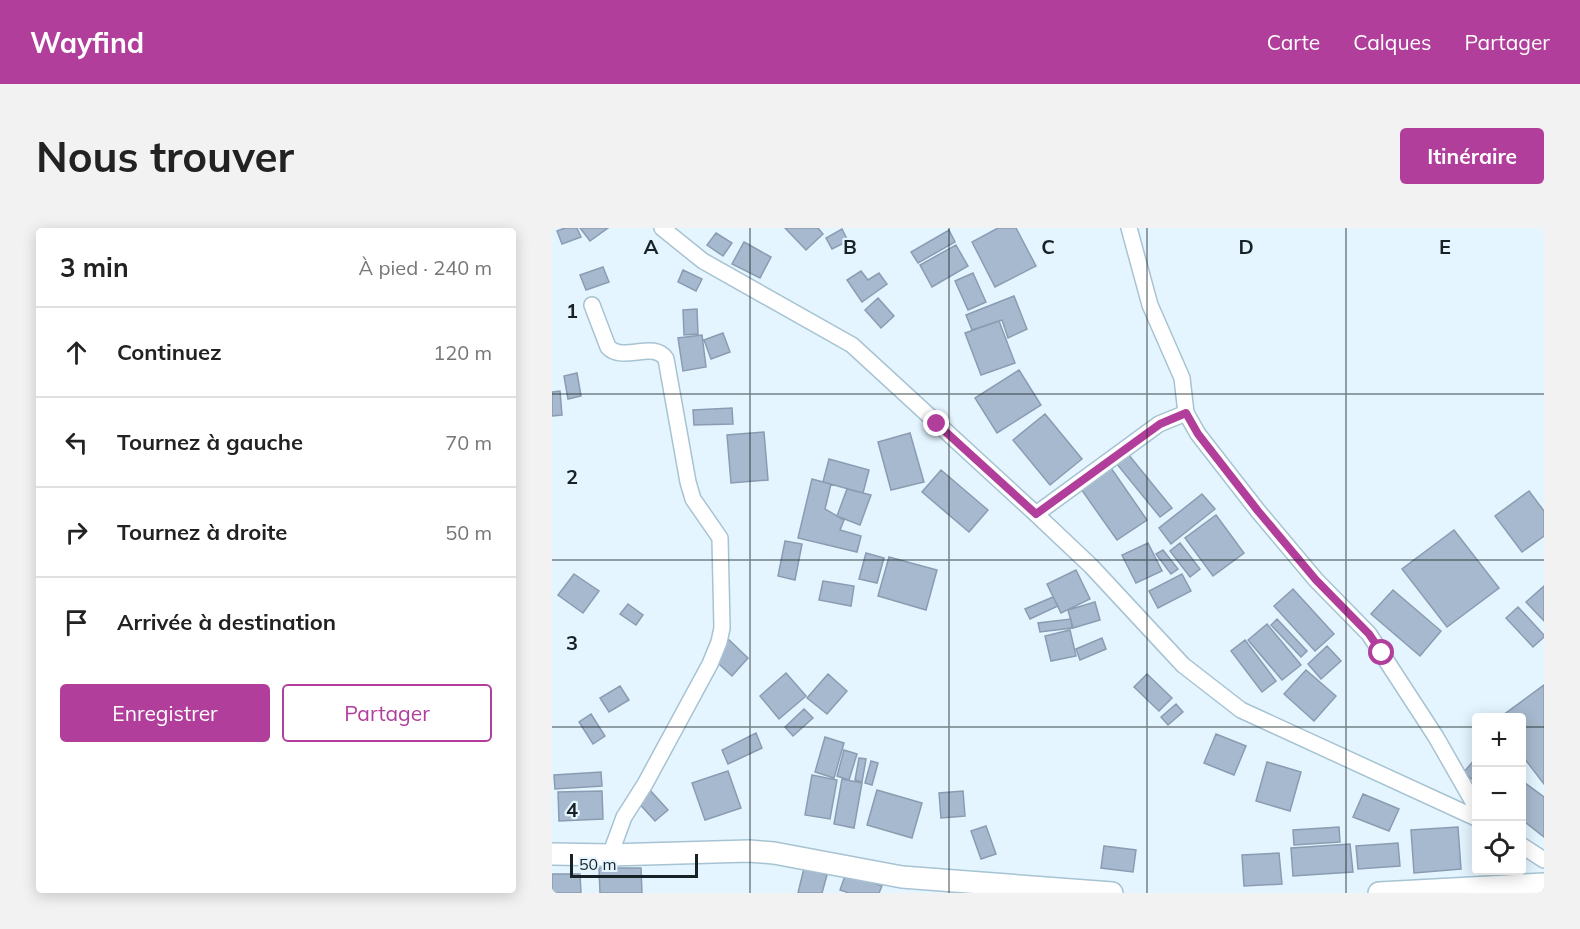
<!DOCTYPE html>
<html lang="fr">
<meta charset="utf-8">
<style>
:root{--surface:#fff;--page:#f2f2f2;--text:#222;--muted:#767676;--line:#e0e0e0;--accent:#b03e9a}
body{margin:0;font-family:Mulish,sans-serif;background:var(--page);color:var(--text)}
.controls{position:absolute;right:18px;bottom:18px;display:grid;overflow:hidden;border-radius:6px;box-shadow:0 3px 15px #0003}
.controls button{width:54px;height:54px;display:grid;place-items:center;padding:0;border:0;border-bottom:2px solid var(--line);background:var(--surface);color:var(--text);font:30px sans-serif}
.scale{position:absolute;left:18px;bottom:15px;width:128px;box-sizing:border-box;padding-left:6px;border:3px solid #172227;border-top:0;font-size:16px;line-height:21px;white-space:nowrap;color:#172227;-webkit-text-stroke:4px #e4f5ff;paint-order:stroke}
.stop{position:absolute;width:18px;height:18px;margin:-14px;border:4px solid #b03e9a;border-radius:50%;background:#fff}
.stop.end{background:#b03e9a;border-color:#fff;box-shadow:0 2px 6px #0008}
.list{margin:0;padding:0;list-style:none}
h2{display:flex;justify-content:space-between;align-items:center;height:78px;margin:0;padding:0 24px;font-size:26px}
h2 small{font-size:20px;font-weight:400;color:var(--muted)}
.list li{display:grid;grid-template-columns:39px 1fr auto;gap:18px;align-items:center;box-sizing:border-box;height:90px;padding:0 24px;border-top:2px solid var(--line)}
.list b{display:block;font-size:22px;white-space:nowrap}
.list em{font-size:20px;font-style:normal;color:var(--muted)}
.actions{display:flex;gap:12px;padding:18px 24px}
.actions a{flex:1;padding:14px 0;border:2px solid var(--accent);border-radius:6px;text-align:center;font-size:21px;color:var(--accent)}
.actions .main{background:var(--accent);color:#fff}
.icon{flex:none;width:33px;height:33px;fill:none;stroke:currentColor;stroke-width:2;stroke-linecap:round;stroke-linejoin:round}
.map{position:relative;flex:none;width:992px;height:665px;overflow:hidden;border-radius:6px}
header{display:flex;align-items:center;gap:36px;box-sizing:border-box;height:84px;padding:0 30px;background:var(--accent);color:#fff}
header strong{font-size:28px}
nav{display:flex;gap:33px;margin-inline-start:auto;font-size:21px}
.intro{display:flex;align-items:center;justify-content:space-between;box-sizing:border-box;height:144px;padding:0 36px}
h1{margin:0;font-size:42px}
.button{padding:15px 27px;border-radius:6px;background:var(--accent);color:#fff;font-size:21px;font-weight:700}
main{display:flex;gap:36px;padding:0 36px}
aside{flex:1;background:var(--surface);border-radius:6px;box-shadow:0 3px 15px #0003}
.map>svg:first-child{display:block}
</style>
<header>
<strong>Wayfind</strong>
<nav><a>Carte</a><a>Calques</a><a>Partager</a></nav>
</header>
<div class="intro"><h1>Nous trouver</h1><a class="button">Itinéraire</a></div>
<main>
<aside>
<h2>3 min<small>À pied · 240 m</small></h2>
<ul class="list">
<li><svg class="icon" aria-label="ahead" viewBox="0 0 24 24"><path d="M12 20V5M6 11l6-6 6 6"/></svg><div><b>Continuez</b></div><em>120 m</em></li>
<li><svg class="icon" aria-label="left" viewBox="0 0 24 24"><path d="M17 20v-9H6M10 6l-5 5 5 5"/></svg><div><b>Tournez à gauche</b></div><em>70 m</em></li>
<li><svg class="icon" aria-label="right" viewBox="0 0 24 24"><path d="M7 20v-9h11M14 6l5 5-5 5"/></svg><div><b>Tournez à droite</b></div><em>50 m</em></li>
<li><svg class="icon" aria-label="arrive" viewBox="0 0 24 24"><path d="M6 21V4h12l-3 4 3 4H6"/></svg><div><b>Arrivée à destination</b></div></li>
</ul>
<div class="actions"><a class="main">Enregistrer</a><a>Partager</a></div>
</aside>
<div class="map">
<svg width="992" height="665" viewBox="0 0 992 665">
<rect width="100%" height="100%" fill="#e4f5ff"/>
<!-- building -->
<path fill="#a7b9ce" stroke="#8a9cb1" stroke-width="1.5" d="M13 0H25L29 9 10 16 5 3Z
M28 0H56L38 13Z
M233 0H266L271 6 254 22Z
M446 0H464L484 38 443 59 420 14Z
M290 1 296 13 280 21 274 10Z
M397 2 403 14 366 35 359 24Z
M164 5 180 15 171 28 155 17Z
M192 14 219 29 208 50 180 36Z
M404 17 416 38 380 59 368 37Z
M51 39 57 54 34 62 28 47Z
M131 42 150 51 144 63 126 54Z
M309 43 316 52 327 45 335 56 310 74 295 52Z
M421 45 434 74 416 82 403 53Z
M462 68 475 101 456 110 450 92 420 102 414 87Z
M326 70 342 88 329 100 313 82Z
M145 81 146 106 132 107 131 82Z
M447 93 463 135 429 147 413 105Z
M171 105 178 124 159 131 152 112Z
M150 107 154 139 131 143 126 110Z
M467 142 489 177 445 205 423 170Z
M25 145 29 168 16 171 12 148Z
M8 163 10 187 0 188V164Z
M180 180 181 196 142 197 141 182Z
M493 186 530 231 498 257 461 212Z
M212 204 216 252 179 255 175 207Z
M358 205 372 254 339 262 326 214Z
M576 226 620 280 608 289 564 235Z
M277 231 317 242 311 265 271 254Z
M559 240 595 292 565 312 529 261Z
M389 242 436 282 417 304 370 264Z
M260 251 279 256 273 281 292 292 288 302 309 308 305 324 246 310Z
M295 261 319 267 308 297 285 288Z
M977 263 992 283V308L970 324 943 288Z
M650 266 663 281 619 316 607 300Z
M664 287 692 325 661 348 633 310Z
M902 302 947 360 895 399 850 341Z
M233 313 250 316 243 352 226 348Z
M596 315 610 343 584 355 570 327Z
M628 315 648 341 638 349 618 323Z
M611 322 626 341 619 346 604 326Z
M314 325 332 330 325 355 307 351Z
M337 329 385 342 374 382 326 368Z
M524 342 538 371 509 385 495 356Z
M22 346 47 363 31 385 6 367Z
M630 346 639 363 606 380 597 363Z
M271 353 302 358 299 378 267 372Z
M992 358V393L974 374Z
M741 361 782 406 763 423 722 378Z
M841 362 889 403 868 428 819 386Z
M501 369 506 378 478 391 473 381Z
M543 374 548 392 521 400 516 382Z
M76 376 91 387 84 397 68 386Z
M966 379 992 407V409L981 419 954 390Z
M519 391 520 400 488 404 486 395Z
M725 391 755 423 749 429 719 397Z
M715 396 749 437 730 452 696 412Z
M518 402 524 428 499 433 493 408Z
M173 408 196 430 180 448 156 426Z
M550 410 554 421 528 432 524 421Z
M693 412 724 453 710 464 679 423Z
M775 418 789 433 769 451 756 436Z
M754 442 784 468 762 493 732 466Z
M234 445 254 468 227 491 208 468Z
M276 446 295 463 275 486 255 470Z
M595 446 620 470 607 483 582 459Z
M992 457V556L969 526V490H947Z
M68 458 77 472 57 484 48 470Z
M624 476 631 484 616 497 609 489Z
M252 481 261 490 241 508 233 499Z
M39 486 53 508 41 516 27 494Z
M204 505 210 520 176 536 170 522Z
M664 506 694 518 682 547 652 535Z
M273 509 292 515 282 550 263 544Z
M292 522 305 526 297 552 285 548Z
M307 530 314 531 310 554 303 552Z
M924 530V555L912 544Z
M319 533 326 535 320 557 313 555Z
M715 534 749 544 738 583 704 573Z
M176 543 189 580 153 592 140 555Z
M49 544 50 558 3 561 2 547Z
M260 547 285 552 278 591 253 587Z
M290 551 310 555 302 600 282 596Z
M969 552 992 569V609L969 591Z
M96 560 116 582 103 593 83 571Z
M325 562 370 575 360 610 315 597Z
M50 563 51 591 7 593 6 564Z
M411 563 413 588 389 590 387 565Z
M811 566 847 581 837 603 801 589Z
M434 598 444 626 429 631 419 603Z
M787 599 788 614 742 617 741 602Z
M906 599 909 641 862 645 859 602Z
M846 615 848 638 806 641 804 618Z
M798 616 801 644 741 648 739 620Z
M552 618 584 622 581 644 549 640Z
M727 625 730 656 692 658 690 627Z
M47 640H89L90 665H48Z
M252 640 275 647 270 665H246Z
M294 645 330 658 327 665H297L288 662Z
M0 646H28L29 665H0Z"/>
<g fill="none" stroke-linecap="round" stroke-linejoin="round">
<defs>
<path id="street" d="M110 0 151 33 300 117 484 286 539 338 631 437 689 482 924 590
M577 0 598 77 630 150 634 185
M40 77 56 119C71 135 102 112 114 131L136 254 141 271 168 310 170 400 167 414 158 436 93 556 72 589 58 627
M484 286 607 196 634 185 646 206 706 283 764 352 817 406 884 509 924 579
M969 617 992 632"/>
<path id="secondary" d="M0 626 58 627 197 623 222 625 350 649 560 665
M827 665 992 656"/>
</defs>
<!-- street casing -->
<use href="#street" stroke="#a7c3d2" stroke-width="18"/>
<!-- secondary casing -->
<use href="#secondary" stroke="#a7c3d2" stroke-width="24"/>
<!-- street -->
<use href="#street" stroke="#fff" stroke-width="15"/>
<!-- secondary -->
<use href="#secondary" stroke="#fff" stroke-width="21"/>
</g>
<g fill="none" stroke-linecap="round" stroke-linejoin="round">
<!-- route -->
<path stroke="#b03e9a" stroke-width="8" d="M385 196 484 286 608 196 634 185 646 206 706 283 764 352 817 406 830 425"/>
</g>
<!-- grid -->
<path fill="none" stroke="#172227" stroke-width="1.5" stroke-opacity="0.55" d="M198 0V665M397 0V665M595 0V665M794 0V665M0 166H992M0 332H992M0 499H924M969 499H992"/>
<g font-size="20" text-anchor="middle" font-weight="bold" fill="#172227" stroke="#e4f5ff" stroke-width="4.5" stroke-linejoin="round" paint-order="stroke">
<text x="99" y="26">A</text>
<text x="298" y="26">B</text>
<text x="496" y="26">C</text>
<text x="694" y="26">D</text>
<text x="893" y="26">E</text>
<text x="20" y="90">1</text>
<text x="20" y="256">2</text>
<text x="20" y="422">3</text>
<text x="20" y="589">4</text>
</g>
</svg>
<div class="controls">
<button>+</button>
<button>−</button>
<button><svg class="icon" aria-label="locate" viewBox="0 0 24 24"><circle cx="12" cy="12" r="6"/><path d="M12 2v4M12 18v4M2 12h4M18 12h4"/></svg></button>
</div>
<div class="scale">50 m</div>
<div class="stop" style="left:830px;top:425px"></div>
<div class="stop end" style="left:385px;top:196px"></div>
</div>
</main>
